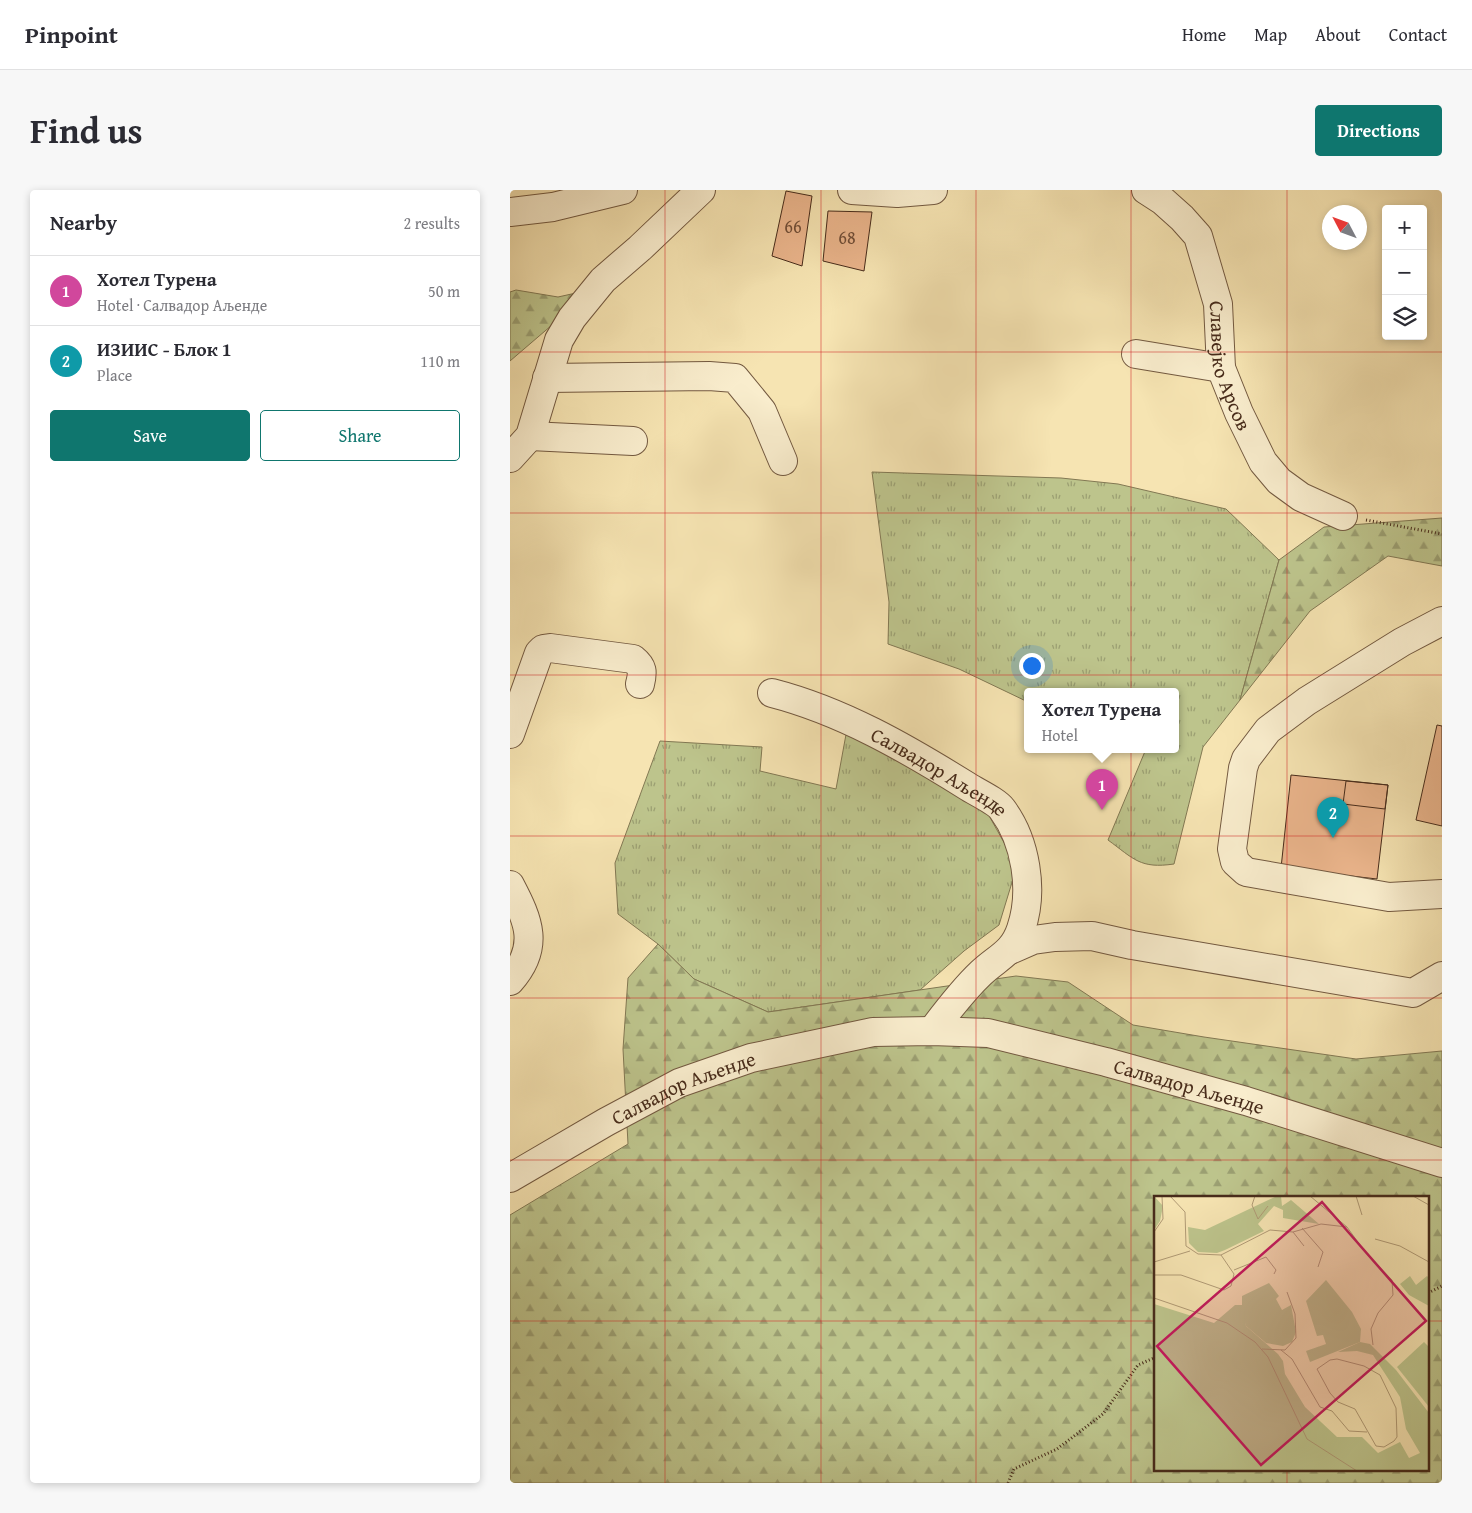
<!DOCTYPE html>
<meta charset="utf-8">
<style>
:root{--surface:#fff;--page:#f7f7f7;--text:#2b2b33;--muted:#7c7c81;--line:#e1e1e2;--accent:#0f766e}
body{margin:0;font-family:"Gentium Book Plus",serif;background:var(--page);color:var(--text)}
.controls{position:absolute;right:15px;top:15px;display:grid;overflow:hidden;border-radius:5px;box-shadow:0 2px 8px #0003}
.controls button{width:45px;height:45px;display:grid;place-items:center;padding:0;border:0;border-bottom:1px solid var(--line);background:var(--surface);color:var(--text);font:25px sans-serif}
.compass{position:absolute;left:812px;top:15px;width:45px;height:45px;border-radius:50%;background:var(--surface);box-shadow:0 2px 8px #0003;rotate:311deg}
.you{position:absolute;left:521px;top:475px;width:18px;height:18px;margin:-12px;border:4px solid #fff;border-radius:50%;background:#1a73e8;box-shadow:0 0 0 8px #1a73e833}
.badge{display:grid;place-items:center;width:32px;height:32px;border-radius:50%;background:var(--accent);color:#fff;font-size:16px;font-weight:700}
.pin{position:absolute;translate:-50% -41px;filter:drop-shadow(0 1px 2px #0008)}
.pin::after{content:'';position:absolute;top:26px;width:18px;height:15px;background:inherit;clip-path:polygon(0 0,100% 0,50% 100%)}
.popup{position:absolute;left:514px;top:498px;width:155px;height:65px;box-sizing:border-box;display:grid;place-content:center;border-radius:5px;background:var(--surface);filter:drop-shadow(0 1px 4px #0005);font-size:16px;white-space:nowrap;color:var(--muted)}
.popup b{font-size:19px;color:var(--text)}
.popup::after{content:'';position:absolute;left:50%;top:100%;margin-left:-10px;border:10px solid transparent;border-top-color:var(--surface)}
.list{margin:0;padding:0;list-style:none}
h2{display:flex;justify-content:space-between;align-items:center;height:65px;margin:0;padding:0 20px;font-size:21px}
h2 small{font-size:16px;font-weight:400;color:var(--muted)}
.list li{display:grid;grid-template-columns:32px 1fr auto;gap:15px;align-items:center;box-sizing:border-box;height:70px;padding:0 20px;border-top:1px solid var(--line)}
.list b{display:block;font-size:19px;white-space:nowrap}
.list p{margin:0;font-size:16px;white-space:nowrap;color:var(--muted)}
.list em{font-size:16px;font-style:normal;color:var(--muted)}
.actions{display:flex;gap:10px;padding:15px 20px}
.actions a{flex:1;padding:11px 0;border:1px solid var(--accent);border-radius:5px;text-align:center;font-size:18px;color:var(--accent)}
.actions .main{background:var(--accent);color:#fff}
.icon{flex:none;width:28px;height:28px;fill:none;stroke:currentColor;stroke-width:2;stroke-linecap:round;stroke-linejoin:round}
.map{position:relative;flex:none;width:932px;height:1293px;overflow:hidden;border-radius:5px}
header{display:flex;align-items:center;gap:30px;box-sizing:border-box;height:70px;padding:0 25px;background:var(--surface);border-bottom:1px solid var(--line)}
header strong{font-size:24px}
nav{display:flex;gap:28px;margin-inline-start:auto;font-size:18px}
.intro{display:flex;align-items:center;justify-content:space-between;box-sizing:border-box;height:120px;padding:0 30px}
h1{margin:0;font-size:35px}
.button{padding:12px 22px;border-radius:5px;background:var(--accent);color:#fff;font-size:18px;font-weight:700}
main{display:flex;gap:30px;padding:0 30px}
aside{flex:1;background:var(--surface);border-radius:5px;box-shadow:0 2px 8px #0003}
.map>svg:first-child{display:block}
</style>
<header>
<strong>Pinpoint</strong>
<nav><a>Home</a><a>Map</a><a>About</a><a>Contact</a></nav>
</header>
<div class="intro"><h1>Find us</h1><a class="button">Directions</a></div>
<main>
<aside>
<h2>Nearby<small>2 results</small></h2>
<ul class="list">
<li><span class="badge" style="background:#d1479c">1</span><div><b>Хотел Турена</b><p>Hotel · Салвадор Аљенде</p></div><em>50 m</em></li>
<li><span class="badge" style="background:#0f9aa8">2</span><div><b>ИЗИИС - Блок 1</b><p>Place</p></div><em>110 m</em></li>
</ul>
<div class="actions"><a class="main">Save</a><a>Share</a></div>
</aside>
<div class="map">
<svg width="932" height="1293" viewBox="0 0 932 1293">
<defs>
<pattern id="grass-tufts" width="24" height="20" patternUnits="userSpaceOnUse" patternTransform="scale(1.25)"><rect width="24" height="20" fill="#bdc48c"/><path d="M3 7l-1-3M5 7V3M7 7l1-3M15 17l-1-3M17 17v-4M19 17l1-3" fill="none" stroke="#9b9f72"/></pattern>
<pattern id="forest-firs" width="22" height="20" patternUnits="userSpaceOnUse" patternTransform="scale(1.25)"><rect width="22" height="20" fill="#bdc48c"/><path d="M5 1l3.5 6h-7zM16 11l3.5 6h-7z" fill="#9b9f72"/></pattern>
</defs>
<rect width="100%" height="100%" fill="#f6e4b2"/>
<filter id="stains"><feTurbulence type="fractalNoise" baseFrequency=".004" numOctaves="4"/><feColorMatrix values="0 0 0 0 .2 0 0 0 0 .09 0 0 0 0 .02 0 0 0 .5 -.17"/></filter>
<radialGradient id="worn" r=".72"><stop offset=".6" stop-color="#630" stop-opacity="0"/><stop offset="1" stop-color="#630" stop-opacity=".3"/></radialGradient>
<!-- grass -->
<path fill="url(#grass-tufts)" stroke="#827853" d="M362 282 551 288 608 294 716 319 769 370 730 510 693 557 664 674C630 679 624 669 598 650L636 559H666V501H518V512L449 479 378 454 379 412Z
M337 539 477 622 507 676 489 735 454 761 410 800 258 822 184 789 148 754 108 724 105 673 150 551 252 557 250 581 326 599Z"/>
<!-- forest -->
<path fill="url(#forest-firs)" stroke="#827853" fill-rule="evenodd" d="M84 99 0 171V102L6 100 48 107Z
M932 328V376L878 366 800 421 730 510 769 370 814 337Z
M148 754 184 789 258 822 506 786 558 792 623 835 694 847 846 869 932 861V1293H0V1025L118 954 113 859 118 788ZM646 1007H918V1279H646Z"/>
<!-- building -->
<path fill="#eab48b" stroke="#472b1a" d="M276 1 302 6 292 76 262 66Z
M318 21 362 22 354 81 313 71Z
M927 535 932 536V636L906 630Z
M781 585 878 595 867 689 771 678Z
M836 591 878 595 875 619 833 614Z"/>
<g fill="none" stroke-linecap="round" stroke-linejoin="round">
<defs>
<g id="minor">
<path d="M342 0 387 3 423 0"/>
<path id="s1" d="M636 0 653 11 672 28 688 46 708 114 711 178 729 223 753 272 769 291 791 307 833 326"/>
<path d="M0 22 43 17 113 0"/>
<path d="M626 164 711 178"/>
<path d="M37 188 199 186 225 188 252 221 273 271"/>
<path d="M20 246 123 251"/>
<path d="M0 268 20 246 49 150 62 128 93 90 130 58 191 0"/>
<path d="M932 431 892 452 797 511 758 540 736 569 733 578 722 659 725 672 736 682 879 707 932 704"/>
<path id="s2" d="M262 503C332 521 396 558 457 596 466 602 486 611 492 619 516 651 524 701 511 739 503 763 488 767 471 783 453 800 437 821 422 841"/>
<path d="M0 544 29 463 33 459 40 458 123 469C133 477 133 482 130 494"/>
<path d="M0 695C19 731 30 757 0 791"/>
<path d="M500 760 523 750 545 747 582 746 622 755 903 803 932 786"/>
<path id="s3" d="M0 988 96 932 169 893 241 868 363 842 422 841 478 843 596 872 736 911 932 973"/>
</g>
</defs>
<!-- minor casing -->
<use href="#minor" stroke="#735940" stroke-width="30"/>
<!-- path -->
<path stroke="#472b1a" stroke-width="3" stroke-dasharray="1 2.5" stroke-linecap="butt" d="M856 330 932 344
M918 1103 932 1096
M498 1293 504 1279 547 1259 593 1224 628 1175 646 1167"/>
<!-- minor -->
<use href="#minor" stroke="#f9edcd" stroke-width="28"/>
</g>
<!-- grid -->
<path fill="none" stroke="#d62828" stroke-width="1" stroke-opacity="0.55" d="M155 0V1293M311 0V1293M466 0V1293M621 0V1293M777 0V1007M0 162H932M0 323H932M0 485H932M0 646H932M0 808H932M0 970H932M0 1131H646M918 1131H932M777 1279V1293"/>
<g text-anchor="middle" dominant-baseline="central" stroke-width="4" stroke-linejoin="round" paint-order="stroke">
<!-- number labels -->
<g font-size="18" fill="#704d36">
<text x="283" y="36">66</text>
<text x="337" y="47">68</text>
</g>
<!-- street labels -->
<g font-size="20" fill="#472b1a" stroke="#f9edcd">
<text stroke="none"><textPath href="#s1" startOffset="204">Славејко Арсов</textPath></text>
<text stroke="none"><textPath href="#s2" startOffset="186">Салвадор Аљенде</textPath></text>
<text stroke="none"><textPath href="#s3" startOffset="718">Салвадор Аљенде</textPath></text>
<text stroke="none"><textPath href="#s3" startOffset="196">Салвадор Аљенде</textPath></text>
</g>
</g>
<!-- overview -->
<g transform="translate(644 1006)">
<rect width="275" height="275" fill="#f6e4b2"/>
<path d="M172 84 198 116 207 133 206 146 156 166 152 155 172 148 169 139 163 140 152 105ZM115 87 125 100 122 103 128 114 137 109 142 136 138 146 129 150 112 147 92 130 88 117V100Z" fill="#bdc48c"/>
<path d="M0 0 9 10 6 25 0 34ZM123 0H127L128 10 137 4 165 28 129 22V14L120 10 104 28 110 35 71 54 63 57 44 56 35 47 34 31 51 34ZM256 80 262 89 273 80 275 82V110L255 99 246 88ZM0 108 60 127 81 109H89L92 130 124 158 129 165 131 178 151 211 183 241H208L224 257 246 246 255 262 266 257 252 233 246 201 219 159 203 155 184 156 206 146 216 148 242 174 275 217V275H0Z" fill="#bdc48c"/>
<path d="M270 146 275 151V211L243 171Z" fill="#bdc48c"/>
<path fill="none" stroke="#b09a75" stroke-width="1" d="M16 0 31 16 32 50 44 58 67 59 116 34 139 36 167 28 193 31M101 0 98 9 104 23 114 10M156 0 193 31 211 56 238 84 239 99 224 117 217 133 219 149M202 0 208 19M259 0 275 9M148 32 169 56 164 71M0 36 9 23 8 0M139 36 150 50M221 43 246 50 275 66M0 66 36 55M80 74 112 61 122 74 120 78M0 79H27L70 94 77 90 80 78 67 59M0 102 73 127 101 146 114 161 153 243 203 275M108 153 131 154 142 142 141 118 133 96M127 154 138 163 166 211 178 215 195 235 213 236M183 163 210 170 226 179 242 212 243 241 240 245 230 251 222 250 201 213 184 206 176 197 163 173 176 164Z"/>
<path fill="#c2185b" fill-opacity="0.15" stroke="#c2185b" stroke-width="2.5" d="M168 6 272 125 107 269 3 150Z"/>
<rect width="275" height="275" fill="none" stroke="#472b1a" stroke-width="2.5"/>
</g>
<rect width="100%" height="100%" filter="url(#stains)"/>
<rect width="100%" height="100%" fill="url(#worn)"/>
</svg>
<div class="controls">
<button>+</button>
<button>−</button>
<button><svg class="icon" aria-label="layers" viewBox="0 0 24 24"><path d="M12 4l9 5-9 5-9-5zM3 14l9 5 9-5"/></svg></button>
</div>
<svg class="compass" viewBox="-18 -18 36 36"><path d="M0-13l5 13h-10z" fill="#e53935"/><path d="M0 13l5-13h-10z" fill="#7c7c81"/></svg>
<div class="you"></div>
<div class="pin badge" style="left:592px;top:620px;background:#d1479c">1</div>
<div class="popup"><b>Хотел Турена</b>Hotel</div>
<div class="pin badge" style="left:823px;top:648px;background:#0f9aa8">2</div>
</div>
</main>
